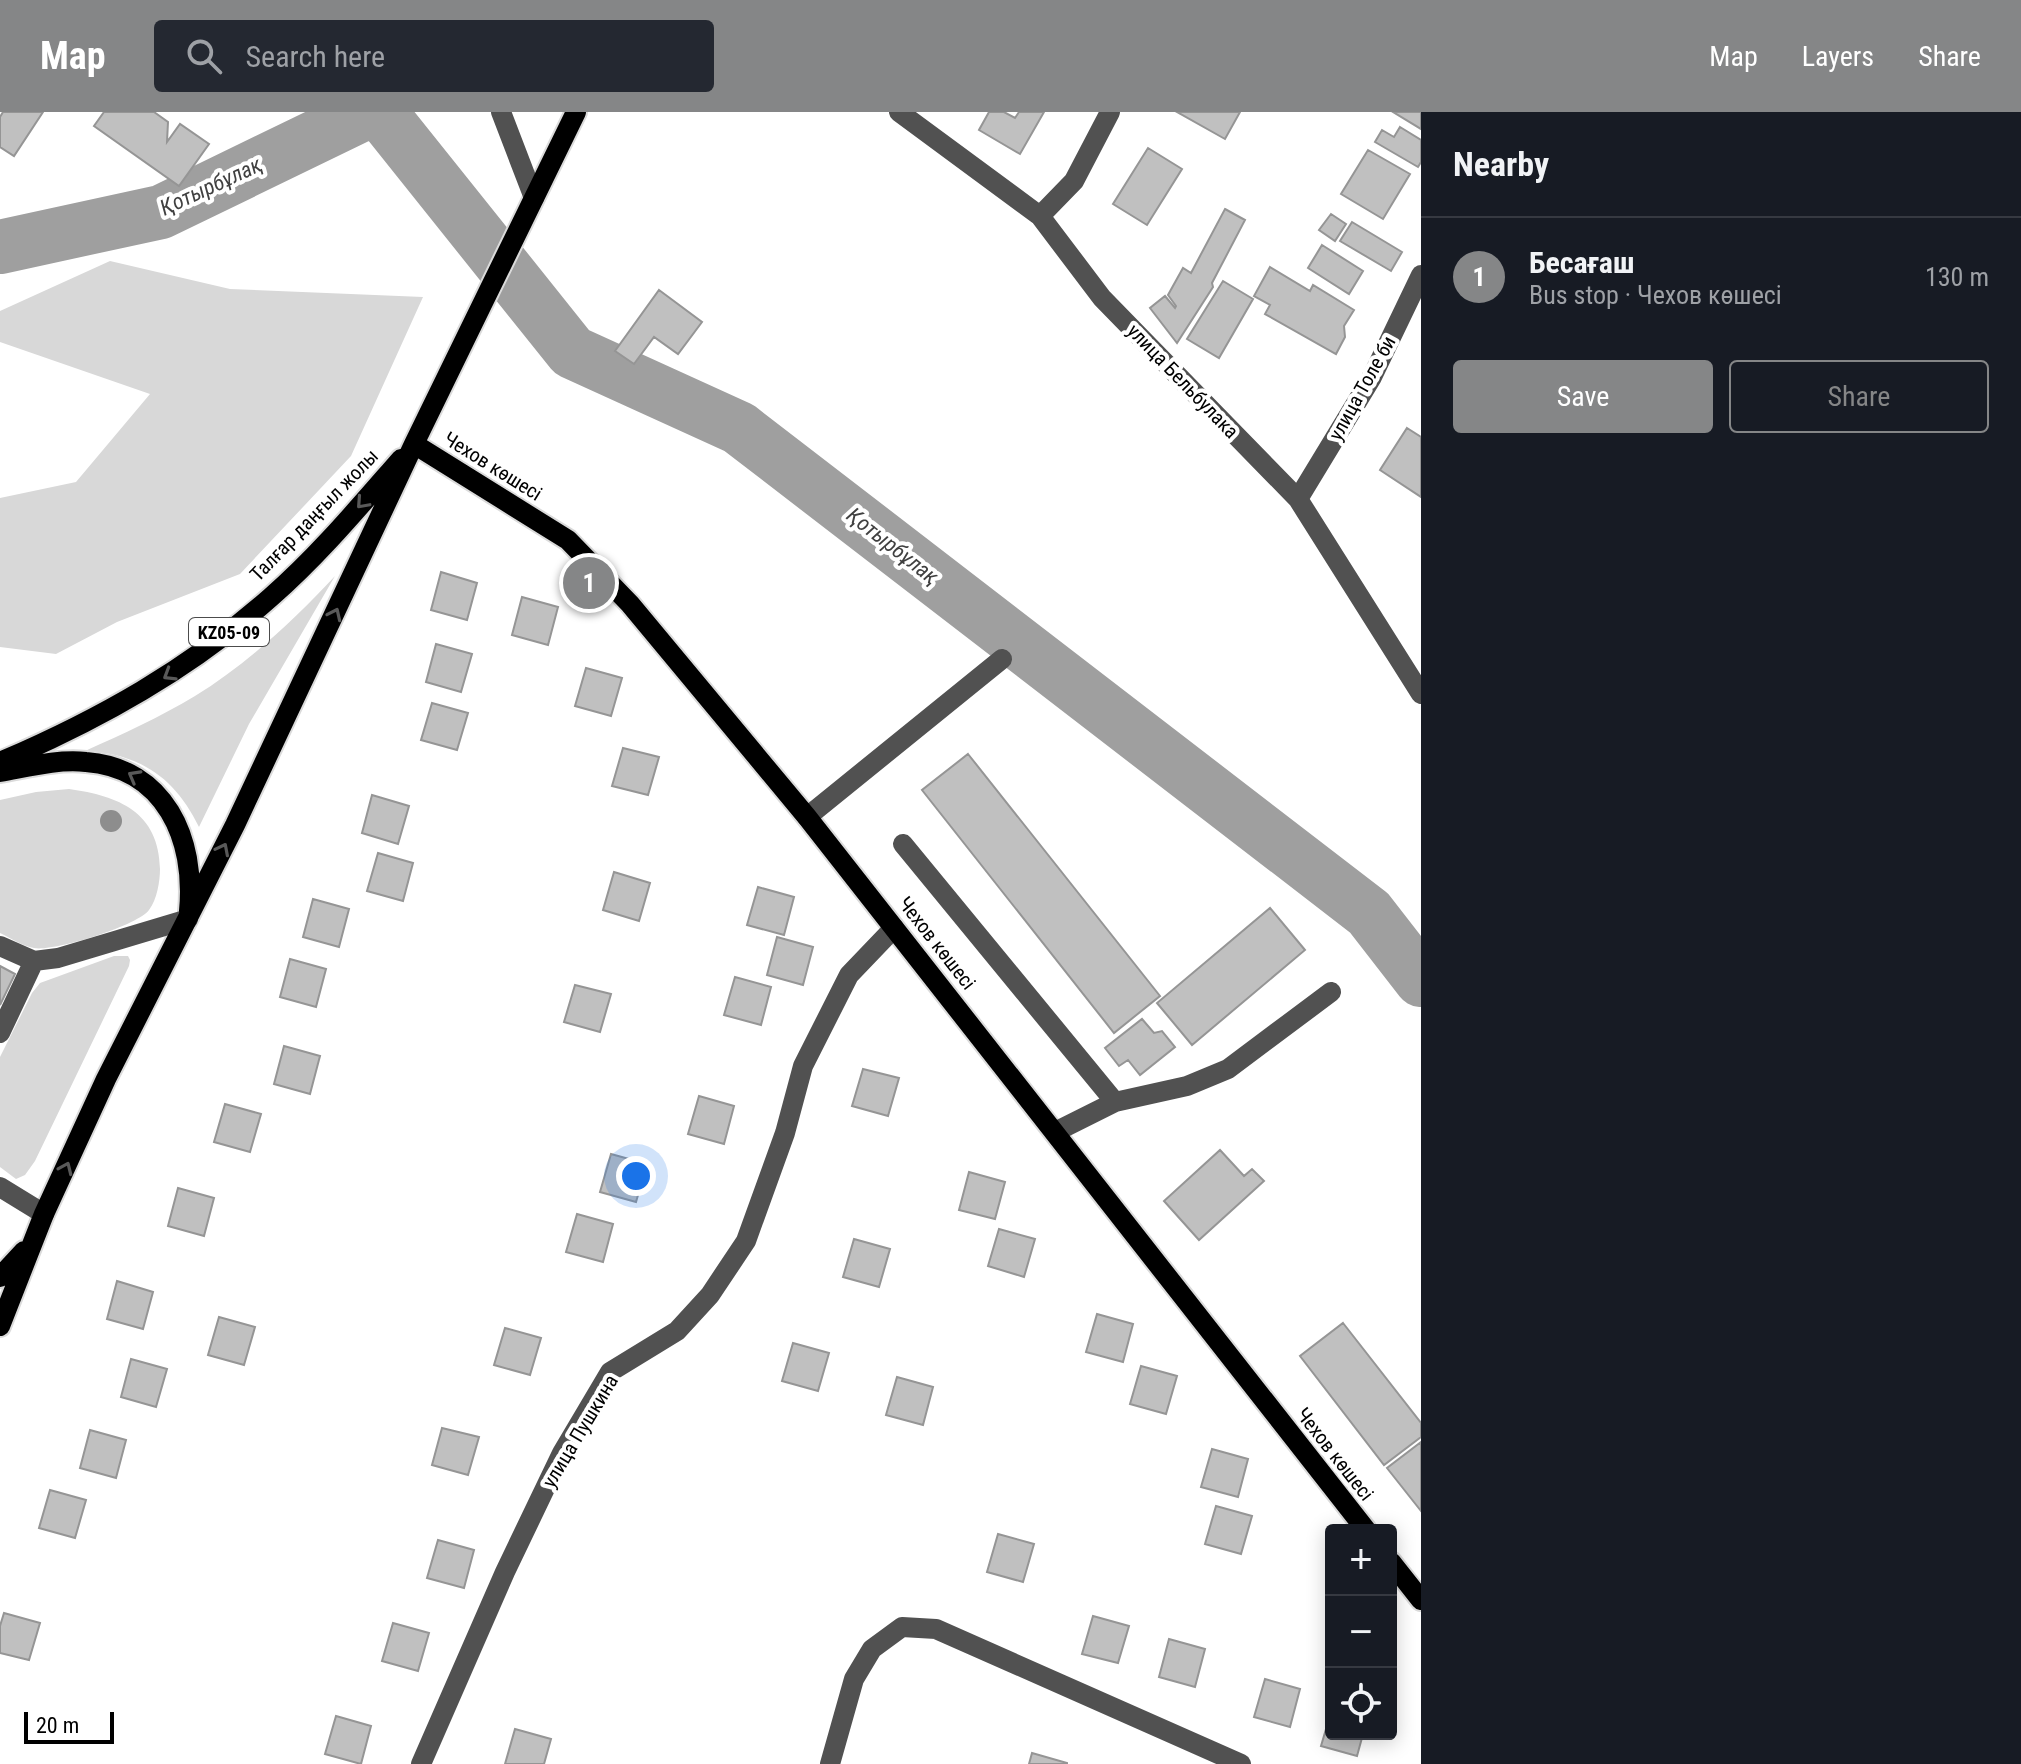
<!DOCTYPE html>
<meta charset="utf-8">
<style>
:root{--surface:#171b24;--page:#242831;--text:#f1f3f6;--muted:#9ea1a6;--line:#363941;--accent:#858687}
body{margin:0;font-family:"Roboto Condensed",sans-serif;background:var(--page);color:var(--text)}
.controls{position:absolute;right:24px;bottom:24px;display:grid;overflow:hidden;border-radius:8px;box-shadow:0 4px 20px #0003}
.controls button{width:72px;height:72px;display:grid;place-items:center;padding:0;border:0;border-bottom:2px solid var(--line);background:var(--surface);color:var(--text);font:40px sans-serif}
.scale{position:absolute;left:24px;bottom:20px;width:90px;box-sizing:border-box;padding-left:8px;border:4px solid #000;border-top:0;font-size:22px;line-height:28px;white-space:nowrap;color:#000;-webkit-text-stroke:6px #fff;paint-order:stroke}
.you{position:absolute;left:636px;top:1064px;width:28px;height:28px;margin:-20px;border:6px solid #fff;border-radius:50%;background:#1a73e8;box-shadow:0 0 0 12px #1a73e833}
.badge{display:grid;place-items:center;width:52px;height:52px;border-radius:50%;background:var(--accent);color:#fff;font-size:26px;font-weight:700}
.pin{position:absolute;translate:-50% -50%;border:4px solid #fff;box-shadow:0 2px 8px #0006}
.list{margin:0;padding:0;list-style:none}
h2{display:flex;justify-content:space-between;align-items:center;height:104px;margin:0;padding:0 32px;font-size:34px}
h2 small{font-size:26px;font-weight:400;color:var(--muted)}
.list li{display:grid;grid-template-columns:52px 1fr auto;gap:24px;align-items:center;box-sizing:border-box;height:120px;padding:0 32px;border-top:2px solid var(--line)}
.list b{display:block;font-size:30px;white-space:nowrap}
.list p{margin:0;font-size:26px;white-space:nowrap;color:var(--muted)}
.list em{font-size:26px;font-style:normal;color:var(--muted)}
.actions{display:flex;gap:16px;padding:24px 32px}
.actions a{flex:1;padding:18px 0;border:2px solid var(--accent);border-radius:8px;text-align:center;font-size:28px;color:var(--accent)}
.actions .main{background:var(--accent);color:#fff}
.icon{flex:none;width:44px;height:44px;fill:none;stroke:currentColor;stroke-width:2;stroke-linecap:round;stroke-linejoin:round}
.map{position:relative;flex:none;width:1421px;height:1652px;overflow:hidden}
header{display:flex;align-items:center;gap:48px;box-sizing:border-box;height:112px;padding:0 40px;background:var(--accent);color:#fff}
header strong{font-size:38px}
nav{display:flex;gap:44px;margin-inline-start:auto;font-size:28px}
.search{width:560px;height:72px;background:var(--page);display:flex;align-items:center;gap:20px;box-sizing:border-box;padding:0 28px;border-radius:8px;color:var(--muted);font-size:30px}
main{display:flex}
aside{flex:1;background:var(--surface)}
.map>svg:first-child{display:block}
</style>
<header>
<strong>Map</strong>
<div class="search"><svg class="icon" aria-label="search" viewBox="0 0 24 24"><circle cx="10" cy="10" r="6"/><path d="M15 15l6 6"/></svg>Search here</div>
<nav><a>Map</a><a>Layers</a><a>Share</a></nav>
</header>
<main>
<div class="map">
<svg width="1421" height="1652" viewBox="0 0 1421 1652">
<rect width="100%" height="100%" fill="#fff"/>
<!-- green -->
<path fill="#d8d8d8" d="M110 149 230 177 423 185 351 344 240 462 117 510 56 542 0 535V386L76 370 150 282 0 230V199Z
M335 464 249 612 199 715C175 666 141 642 85 639 123 622 160 605 195 584 247 552 294 508 335 464Z
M69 677C119 684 159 700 160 757 160 769 157 788 149 798 137 814 53 840 34 836 22 834 11 826 0 821V688L36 680Z
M114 844H128L130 848 129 854 35 1049 25 1063 16 1067 0 1055V945L32 881 40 871Z"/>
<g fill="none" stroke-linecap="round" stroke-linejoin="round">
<!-- river -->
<path stroke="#9f9f9f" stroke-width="54" d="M380 0 572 240 739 316 1369 801 1421 868
M0 135 161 100 367 0"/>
</g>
<!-- building -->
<path fill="#c0c0c0" stroke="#959595" stroke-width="2" d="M3 0H43L14 44 0 35V5Z
M104 0H154L168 10 167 30 180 12 209 32 179 74 94 14Z
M989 0H1004L1015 6 1019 0H1044L1020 42 979 18Z
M1177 0H1240L1225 27Z
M1393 0H1421V17Z
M1400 15 1421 28V50L1418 55 1375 30 1382 18 1394 25Z
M1148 36 1182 57 1147 113 1113 92Z
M1368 38 1410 62 1383 107 1341 82Z
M1225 97 1245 108 1212 171 1213 175 1177 231 1150 196 1165 184 1175 196 1176 194 1168 183 1183 156 1191 161Z
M1331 102 1346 112 1335 129 1319 118Z
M1352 110 1402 140 1391 159 1340 129Z
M1322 133 1363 159 1349 182 1308 156Z
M1270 155 1310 179 1313 173 1354 198 1344 214 1345 225 1336 242 1265 202 1270 193 1254 184Z
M1223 169 1253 187 1219 246 1187 227Z
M659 178 702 210 678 242 654 225 634 252 615 239Z
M1407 316 1421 325V385L1380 358Z
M441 460 477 471 467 508 431 498Z
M522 485 558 495 548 533 512 523Z
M436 532 472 542 461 580 426 570Z
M586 556 622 566 611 604 575 594Z
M432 591 468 601 457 638 421 628Z
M623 636 659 645 648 683 612 674Z
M968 642 1160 884 1114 921 922 678Z
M372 683 409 694 398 732 362 721Z
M378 741 413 751 403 789 367 779Z
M614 760 650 771 639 809 603 798Z
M758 775 794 785 784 823 747 813Z
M313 787 349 797 339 835 303 825Z
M1270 796 1305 838 1192 933 1157 891Z
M777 825 813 835 803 873 767 863Z
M290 847 326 857 316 895 280 885Z
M0 854 15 862 0 893Z
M735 865 771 875 761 913 724 903Z
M575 873 611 882 600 920 564 910Z
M1142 907 1154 921 1162 919 1175 935 1140 963 1128 948 1119 954 1105 936Z
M284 934 320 944 310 982 274 972Z
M863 957 899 966 888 1004 852 994Z
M699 984 734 994 724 1032 688 1022Z
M225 992 261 1002 250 1040 214 1030Z
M1220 1038 1244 1064 1252 1057 1264 1069 1199 1128 1164 1089Z
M611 1042 647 1052 636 1090 600 1080Z
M969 1060 1005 1070 995 1107 959 1098Z
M178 1076 214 1086 204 1124 168 1114Z
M577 1102 613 1112 603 1150 566 1140Z
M999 1117 1035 1127 1024 1165 988 1154Z
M854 1127 890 1137 879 1175 843 1165Z
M117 1169 153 1180 143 1217 107 1207Z
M1097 1202 1133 1212 1123 1250 1086 1240Z
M219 1205 255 1215 244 1253 208 1243Z
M1343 1211 1421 1311V1325L1384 1353 1300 1244Z
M505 1216 541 1226 530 1263 494 1253Z
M793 1231 829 1241 818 1279 782 1269Z
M131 1247 167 1257 156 1295 121 1285Z
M1141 1254 1177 1264 1166 1302 1130 1292Z
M897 1265 933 1275 923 1313 886 1303Z
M442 1316 479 1325 468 1363 432 1353Z
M90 1318 126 1328 116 1366 80 1356Z
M1421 1330V1399L1387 1356Z
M1212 1337 1248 1347 1238 1385 1201 1375Z
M50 1378 86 1388 75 1426 39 1416Z
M1216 1394 1252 1404 1241 1442 1205 1432Z
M998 1422 1034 1432 1023 1470 987 1460Z
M438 1428 474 1438 464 1476 427 1466Z
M4 1501 40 1511 29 1548 0 1541V1514Z
M1093 1504 1129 1514 1118 1551 1082 1542Z
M393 1511 429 1521 418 1559 382 1549Z
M1169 1527 1205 1537 1195 1575 1159 1565Z
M1265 1567 1300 1577 1290 1615 1254 1605Z
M1331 1600V1622H1363L1357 1644 1321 1634Z
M336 1604 371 1614 361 1652 325 1642Z
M515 1617 551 1627 544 1652H505Z
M1032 1641 1067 1651V1652H1029Z"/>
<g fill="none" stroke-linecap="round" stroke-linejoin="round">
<defs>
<path id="major" d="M414 332 568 428 630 492 807 705 1366 1418
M0 650C98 608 190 557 271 485 318 444 359 395 401 347
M0 660C28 655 57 647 86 650 165 656 196 727 189 799
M0 1165 24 1139
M0 1214 44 1102 106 967 235 713 414 332 576 0
M1391 1450 1421 1488"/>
</defs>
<!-- major casing -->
<use href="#major" stroke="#dbdbdb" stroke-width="24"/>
<!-- minor -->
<path stroke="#515151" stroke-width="20" d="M501 0 534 86
M899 0 1040 104 1102 186 1298 387 1421 582
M1040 104 1074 69 1110 0
M1298 387 1372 265 1421 163
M807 705 1002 547
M903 732 1115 990
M0 834 34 849 58 846 188 807
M0 921 34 849
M1055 1020 1115 990 1187 974 1228 957 1331 880
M0 1075 44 1102
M421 1652 505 1460 562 1341 610 1260 677 1219 710 1183 746 1129 785 1021 803 954 849 863 894 816
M830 1652 854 1567 872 1537 902 1515 936 1517 1241 1652"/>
<!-- major -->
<use href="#major" stroke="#000" stroke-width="20"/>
</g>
<!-- trees -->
<circle fill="#8d8d8d" cx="111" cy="709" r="11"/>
<!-- one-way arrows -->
<defs><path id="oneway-chevron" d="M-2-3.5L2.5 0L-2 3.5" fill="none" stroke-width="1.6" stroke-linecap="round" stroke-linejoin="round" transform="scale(2)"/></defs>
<g stroke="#595959">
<use href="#oneway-chevron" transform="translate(362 391) rotate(132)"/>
<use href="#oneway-chevron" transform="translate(335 502) rotate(-65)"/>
<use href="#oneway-chevron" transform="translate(169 563) rotate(148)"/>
<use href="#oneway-chevron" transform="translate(134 664) rotate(-151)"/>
<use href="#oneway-chevron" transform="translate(223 737) rotate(-63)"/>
<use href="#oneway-chevron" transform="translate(66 1056) rotate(-66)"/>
</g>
<g text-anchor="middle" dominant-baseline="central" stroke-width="8" stroke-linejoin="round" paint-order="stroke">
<!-- shield labels -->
<rect fill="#fff" stroke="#4c4c4c" stroke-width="2" x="189" y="506" width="80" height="28" rx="6"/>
<g font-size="18" font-weight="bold" fill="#000">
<text x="229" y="520">KZ05-09</text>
</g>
<!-- street labels -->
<g font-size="20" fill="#000" stroke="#fff">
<text transform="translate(1183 269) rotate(46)">улица Бельбулака</text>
<text transform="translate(1362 276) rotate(-61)">улица Толе би</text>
<text transform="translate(493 354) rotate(32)">Чехов көшесі</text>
<text transform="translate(314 403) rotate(-46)">Талғар даңғыл жолы</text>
<text transform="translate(937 831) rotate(52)">Чехов көшесі</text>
<text transform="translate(580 1319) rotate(-59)">улица Пушкина</text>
<text transform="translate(1335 1342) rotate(52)">Чехов көшесі</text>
</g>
<!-- water labels -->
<g font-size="22" font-style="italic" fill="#404040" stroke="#fff">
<text transform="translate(211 74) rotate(-25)">Қотырбұлақ</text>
<text transform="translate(893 434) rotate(38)">Қотырбұлақ</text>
</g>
</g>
</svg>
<div class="controls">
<button>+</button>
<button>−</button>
<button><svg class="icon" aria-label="locate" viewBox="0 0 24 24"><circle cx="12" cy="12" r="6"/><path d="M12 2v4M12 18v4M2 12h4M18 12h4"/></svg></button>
</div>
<div class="scale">20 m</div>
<div class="you"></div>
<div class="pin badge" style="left:589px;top:471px">1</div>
</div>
<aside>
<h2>Nearby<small></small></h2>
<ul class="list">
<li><span class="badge">1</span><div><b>Бесағаш</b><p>Bus stop · Чехов көшесі</p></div><em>130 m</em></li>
</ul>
<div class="actions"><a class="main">Save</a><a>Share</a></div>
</aside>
</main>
